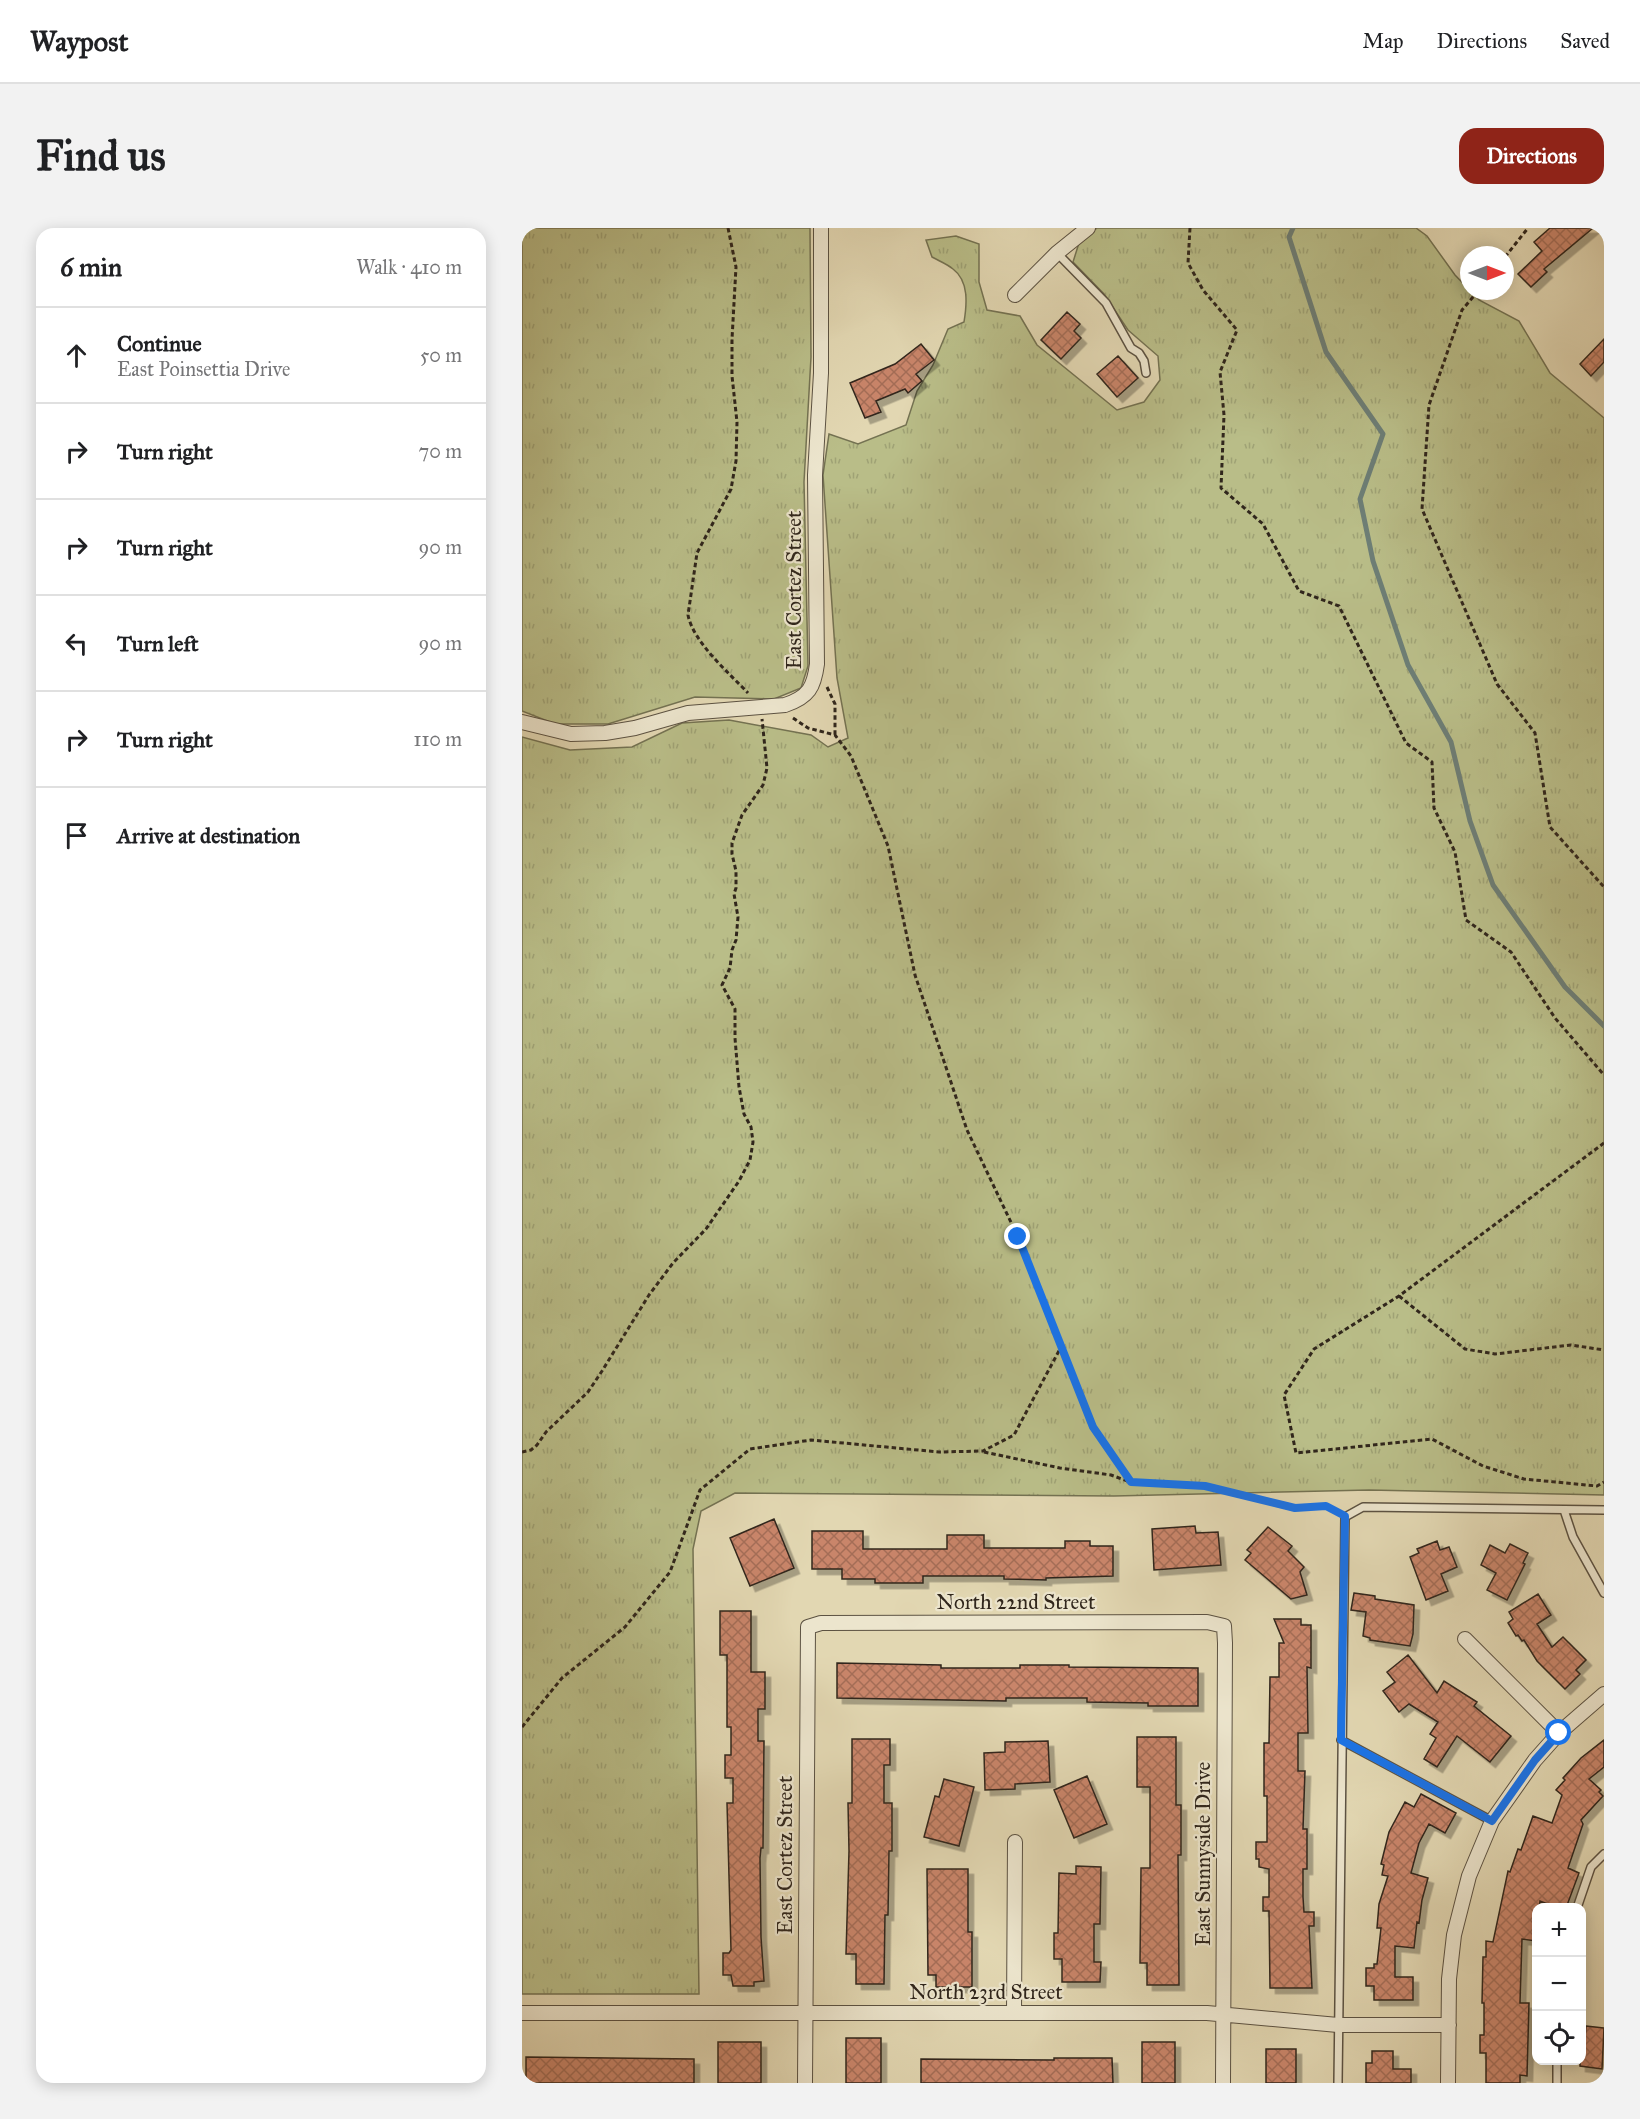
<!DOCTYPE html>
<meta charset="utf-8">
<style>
:root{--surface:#fff;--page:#f2f2f2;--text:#202124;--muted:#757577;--line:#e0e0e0;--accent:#8f2418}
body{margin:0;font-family:"IM FELL Great Primer",serif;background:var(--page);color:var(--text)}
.controls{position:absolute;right:18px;bottom:18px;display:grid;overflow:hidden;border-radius:12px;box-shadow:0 3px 15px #0003}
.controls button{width:54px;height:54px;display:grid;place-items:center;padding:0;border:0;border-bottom:2px solid var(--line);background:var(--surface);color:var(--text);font:30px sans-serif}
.compass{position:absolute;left:938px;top:18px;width:54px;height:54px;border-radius:50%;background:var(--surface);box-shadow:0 3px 15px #0003;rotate:90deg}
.stop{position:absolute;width:18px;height:18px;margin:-14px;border:4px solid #1a73e8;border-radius:50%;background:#fff}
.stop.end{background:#1a73e8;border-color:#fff;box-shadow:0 2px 6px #0008}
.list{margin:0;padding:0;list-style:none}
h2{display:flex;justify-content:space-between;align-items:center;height:78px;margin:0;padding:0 24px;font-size:26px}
h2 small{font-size:20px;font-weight:400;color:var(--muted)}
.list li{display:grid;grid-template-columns:39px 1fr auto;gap:18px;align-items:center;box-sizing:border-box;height:96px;padding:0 24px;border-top:2px solid var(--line)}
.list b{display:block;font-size:22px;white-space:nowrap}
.list p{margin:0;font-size:20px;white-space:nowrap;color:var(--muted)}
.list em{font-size:20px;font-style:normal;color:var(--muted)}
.icon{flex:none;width:33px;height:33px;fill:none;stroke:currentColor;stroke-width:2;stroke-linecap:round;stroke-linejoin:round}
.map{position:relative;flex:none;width:1082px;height:1855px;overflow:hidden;border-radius:18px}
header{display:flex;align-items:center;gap:36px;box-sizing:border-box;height:84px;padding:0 30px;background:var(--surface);border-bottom:2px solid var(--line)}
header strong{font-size:28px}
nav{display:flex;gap:33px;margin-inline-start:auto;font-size:21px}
.intro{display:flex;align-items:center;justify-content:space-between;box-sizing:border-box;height:144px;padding:0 36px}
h1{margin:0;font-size:42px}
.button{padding:15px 27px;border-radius:18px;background:var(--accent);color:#fff;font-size:21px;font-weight:700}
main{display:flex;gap:36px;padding:0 36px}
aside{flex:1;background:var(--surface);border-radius:18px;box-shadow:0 3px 15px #0003}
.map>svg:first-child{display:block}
</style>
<header>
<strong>Waypost</strong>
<nav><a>Map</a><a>Directions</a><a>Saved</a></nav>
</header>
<div class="intro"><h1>Find us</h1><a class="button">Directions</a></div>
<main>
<aside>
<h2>6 min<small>Walk · 410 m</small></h2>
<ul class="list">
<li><svg class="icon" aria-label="ahead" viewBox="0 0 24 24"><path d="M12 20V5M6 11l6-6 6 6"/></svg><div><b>Continue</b><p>East Poinsettia Drive</p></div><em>50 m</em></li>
<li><svg class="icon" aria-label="right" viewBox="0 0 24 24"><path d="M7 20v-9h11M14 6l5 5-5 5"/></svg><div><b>Turn right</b></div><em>70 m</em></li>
<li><svg class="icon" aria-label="right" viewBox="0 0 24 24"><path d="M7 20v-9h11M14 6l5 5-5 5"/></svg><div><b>Turn right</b></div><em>90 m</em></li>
<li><svg class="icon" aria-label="left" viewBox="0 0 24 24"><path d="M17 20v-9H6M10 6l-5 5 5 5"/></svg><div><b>Turn left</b></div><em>90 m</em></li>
<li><svg class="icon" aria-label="right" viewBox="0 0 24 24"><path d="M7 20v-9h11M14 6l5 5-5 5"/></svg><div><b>Turn right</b></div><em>110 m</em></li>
<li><svg class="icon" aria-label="arrive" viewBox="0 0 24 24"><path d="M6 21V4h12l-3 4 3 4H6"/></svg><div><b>Arrive at destination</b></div></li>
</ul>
</aside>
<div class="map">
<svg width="1082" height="1855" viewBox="0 0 1082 1855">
<defs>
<pattern id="grass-tufts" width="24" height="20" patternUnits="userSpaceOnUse" patternTransform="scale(1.5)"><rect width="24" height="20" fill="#b9bd88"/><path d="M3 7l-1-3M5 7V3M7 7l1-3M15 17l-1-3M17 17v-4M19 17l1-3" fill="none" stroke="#9fa275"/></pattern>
<pattern id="building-cross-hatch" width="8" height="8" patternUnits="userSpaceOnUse" patternTransform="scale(1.5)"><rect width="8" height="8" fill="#c9856b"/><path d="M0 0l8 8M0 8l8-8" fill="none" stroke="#a46d57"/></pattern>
<filter id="shadow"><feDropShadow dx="5.5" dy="5.5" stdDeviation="0" flood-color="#0004"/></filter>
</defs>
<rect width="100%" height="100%" fill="#e2d7b2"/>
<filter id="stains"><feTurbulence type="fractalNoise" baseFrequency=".00333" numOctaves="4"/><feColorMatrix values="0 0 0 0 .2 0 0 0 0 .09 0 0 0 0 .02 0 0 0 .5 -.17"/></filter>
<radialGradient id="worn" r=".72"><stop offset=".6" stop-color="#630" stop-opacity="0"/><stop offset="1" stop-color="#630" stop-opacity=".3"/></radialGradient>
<!-- grass -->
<path fill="url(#grass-tufts)" stroke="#747252" stroke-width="1.5" d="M0 0H288L289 129 282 254 286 438 279 460 252 471 173 469 86 496H33L0 483Z
M575 0H894L905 8 933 47 957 72 997 93 1028 145 1082 190V1267L847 1262 592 1268 213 1265 179 1283 171 1321 177 1766H0V509L48 522 110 519 160 495 207 492 289 507 306 519 326 510 315 450 301 247 307 206 336 216 384 197 395 163 411 137 426 101 442 94C445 76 447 53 431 41 425 36 417 33 410 29L404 12 434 8 457 16V54L465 82 498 88 515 117 595 182 622 174 638 152 636 128 606 102 582 66 551 34 557 15Z"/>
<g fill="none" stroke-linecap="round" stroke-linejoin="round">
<!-- stream -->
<path stroke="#6d7e76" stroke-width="5" d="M771 0 767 9 804 124 861 206 838 271 851 333 886 437 929 514 948 593 971 657 1043 759 1082 798"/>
</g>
<!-- building -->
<path fill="url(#building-cross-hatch)" stroke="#30261c" stroke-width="1.5" filter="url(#shadow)" d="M1028 0H1071L1022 41 1025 44 1009 59 996 46 1020 23 1012 14Z
M545 84 558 96 552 103 559 110 539 131 519 112Z
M1082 111V134L1069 148 1058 136Z
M399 116 412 132 394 146 400 153 386 165 383 161 354 173 359 184 343 190 328 155 373 136Z
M596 128 616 150 595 169 575 146Z
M252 1291 272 1340 228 1358 208 1310Z
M673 1298 674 1305 696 1304 699 1337 632 1342 630 1301Z
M746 1299 770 1318 766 1323 782 1339 778 1344 785 1367 769 1371 723 1332 729 1325 725 1322Z
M290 1303H341V1321H425V1307H462V1320H543V1313H568V1318H591V1348L524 1350V1352L482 1351V1348H401V1355H353V1351H320V1341H290Z
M915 1313 918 1322 927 1319 935 1339 919 1346 926 1363 904 1372 888 1329 897 1325 895 1321Z
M988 1316 1006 1325 1001 1335 1003 1336 985 1372 965 1362 974 1345 959 1337 968 1317 983 1325Z
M832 1365 853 1368V1371L892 1377 891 1406 888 1418 848 1412V1410L841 1408 844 1384 829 1382Z
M1016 1366 1029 1387 1015 1396 1030 1419 1041 1409 1064 1432 1054 1442 1058 1446 1043 1461 1015 1433 1002 1412 1000 1413 996 1407 994 1408 986 1395 991 1391 987 1384Z
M198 1383H229V1444H243V1481H236V1513H242L241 1620H239L238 1630 239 1709 242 1753 232 1754V1758H211L209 1747H201V1725H207L209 1722 205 1575H211V1550H203V1527H209V1499H205V1427H198Z
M752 1391H779V1397H789V1440L785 1439 786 1505H776V1543H783L781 1601H785V1641H781V1669L782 1684H792V1698H787L790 1760H748L747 1683H741V1669H747V1641L737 1639V1631H734V1614H745V1568H742V1515H747L748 1449H757V1415H762Z
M886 1427 915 1465 922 1453 955 1474 952 1478 989 1508 968 1534 935 1508 915 1539 902 1531 914 1510 908 1506 916 1494 887 1476 877 1484 861 1463 873 1454 865 1444Z
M315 1435 419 1437V1440H498V1437H547V1439L676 1440V1478H626V1475L565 1474V1470H484V1473L315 1470Z
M615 1509H654V1577H659V1627H656L657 1757H625V1735H618L619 1640H628V1559H615Z
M330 1511H368V1537H362V1575H370V1623H367L366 1687H363L362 1756H334V1726H324L327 1623 326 1575H330Z
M1082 1512V1539L1067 1551 1079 1562 1077 1564 1081 1568 1059 1592 1061 1596 1046 1640 1057 1645 1044 1680H1036L1018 1673 1017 1680H1014V1713L1000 1711 998 1775H1007L1005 1848 998 1847V1855H964V1825H958V1807H962V1775H960L961 1729H964V1713L971 1714 986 1643 988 1644 996 1621 999 1622 1011 1588 1030 1595 1040 1567 1034 1562 1043 1552 1041 1550 1059 1530Z
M526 1513 528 1554 493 1556V1561L463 1562 462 1525 483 1524V1514Z
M565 1548 585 1596 552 1610 532 1562Z
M422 1551 452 1559 437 1618 402 1609 413 1568 417 1569Z
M899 1566 934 1585 923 1605 907 1596 897 1615 889 1645 906 1650 900 1672 897 1695 895 1694 892 1720 873 1718V1749H891V1772H852V1758H844V1740H852V1736H855L859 1700H855L857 1676 866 1648 860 1647 862 1637 859 1636 867 1604 883 1574 892 1579Z
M554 1638 579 1639 578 1696H572V1734H579L578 1754H540V1731H532V1705H536L537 1645 554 1646Z
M405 1641H446V1704H450V1759H414V1747H406Z
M1064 1798 1082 1800 1080 1841 1058 1838 1059 1810 1063 1811Z
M324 1810H359V1855H324Z
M196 1814H239V1855H196Z
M620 1814H653V1855H620Z
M744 1821H774V1855H744Z
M850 1823H871V1841H889V1855H844V1835H850Z
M4 1829 172 1831V1855H4Z
M532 1830H590L591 1855H399V1831L532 1832Z"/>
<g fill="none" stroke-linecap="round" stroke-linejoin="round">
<defs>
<path id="service" d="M535 25 584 75 609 120 617 125 622 133 624 145
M1042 1282 1051 1309 1082 1365
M819 1512 970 1593
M1055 1680 1069 1639 1082 1626
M816 1855 823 1289 841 1279 1082 1282
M1035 1855V1832"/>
<path id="minor" d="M493 67 535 25 566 0
M0 494 49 506 83 505 113 500 166 485 263 477C287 469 292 459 295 436L293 247 299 145V0
M943 1411 1037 1505
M0 1785H685L816 1797H927
M492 1785 493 1614
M283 1855 286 1399 299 1395 685 1394 702 1398 703 1415 701 1855
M926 1855 927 1751 932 1707 947 1648 970 1593 1013 1532 1037 1505 1082 1466"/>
</defs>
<!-- service casing -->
<use href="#service" stroke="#5c5242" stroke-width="10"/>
<!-- minor casing -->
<use href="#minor" stroke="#5c5242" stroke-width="16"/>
<!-- path -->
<path stroke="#30261c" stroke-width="3" stroke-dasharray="4.5 3" stroke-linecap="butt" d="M206 0 214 39 210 111V148L215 194 214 233 209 261 175 325 166 387C171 414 207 445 226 465
M668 0 666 35 681 62 715 102 698 144 702 187 699 260 741 296 777 363 817 378 884 515 910 534 912 580 933 624 944 692 989 724 1033 790 1082 847
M983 29 1006 0
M956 63 940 82 907 177 900 281 975 456 1013 505 1028 599 1082 659
M305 459 313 476V507
M271 490 286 500 313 507 329 528 366 618 393 747 445 902 496 1009 571 1199 609 1254 683 1258 773 1280 804 1278 814 1284
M1082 915 877 1068 792 1121 762 1167 774 1225 910 1211 961 1238 1002 1251 1075 1258 1082 1254
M877 1068 943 1121 973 1126 1049 1117 1082 1122
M0 1224 9 1222 15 1217 24 1204 66 1164 80 1143 127 1067 151 1035 184 1001 217 953 228 932 231 914 229 899 222 886 217 859 213 810V781L200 757 208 740 210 722 214 712 216 689 212 666 214 660V643L210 626V615L220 587 241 557 245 540 240 491
M462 1224 538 1240 589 1247 608 1254
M0 1499 40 1450 103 1399 148 1344 178 1262 228 1221 289 1212 417 1224 461 1223 492 1207 539 1119"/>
<!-- service -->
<use href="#service" stroke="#ece5cd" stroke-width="7"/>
<!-- minor -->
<use href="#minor" stroke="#ece5cd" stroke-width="14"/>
</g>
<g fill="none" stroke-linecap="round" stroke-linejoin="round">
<!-- route -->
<path stroke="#1a73e8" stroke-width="8" d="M496 1009 571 1199 609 1254 683 1258 773 1280 804 1278 823 1288 819 1512 970 1593 1013 1532 1037 1505"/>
</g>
<g text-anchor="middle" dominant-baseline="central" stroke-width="4.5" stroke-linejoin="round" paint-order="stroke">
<!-- street labels -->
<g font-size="21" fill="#30261c" stroke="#ece5cd">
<text transform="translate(272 362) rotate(-90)">East Cortez Street</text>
<text x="494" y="1374">North 22nd Street</text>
<text transform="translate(681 1626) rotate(-90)">East Sunnyside Drive</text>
<text transform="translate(263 1627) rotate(-90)">East Cortez Street</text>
<text x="464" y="1764">North 23rd Street</text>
</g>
</g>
<rect width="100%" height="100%" filter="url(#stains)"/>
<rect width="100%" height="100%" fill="url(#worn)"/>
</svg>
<div class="controls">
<button>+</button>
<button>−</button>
<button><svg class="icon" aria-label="locate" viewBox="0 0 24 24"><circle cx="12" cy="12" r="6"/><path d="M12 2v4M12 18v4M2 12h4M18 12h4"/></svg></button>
</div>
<svg class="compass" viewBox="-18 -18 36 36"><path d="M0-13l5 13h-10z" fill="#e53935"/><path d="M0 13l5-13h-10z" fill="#757577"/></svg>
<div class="stop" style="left:1037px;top:1505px"></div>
<div class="stop end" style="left:496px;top:1009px"></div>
</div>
</main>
